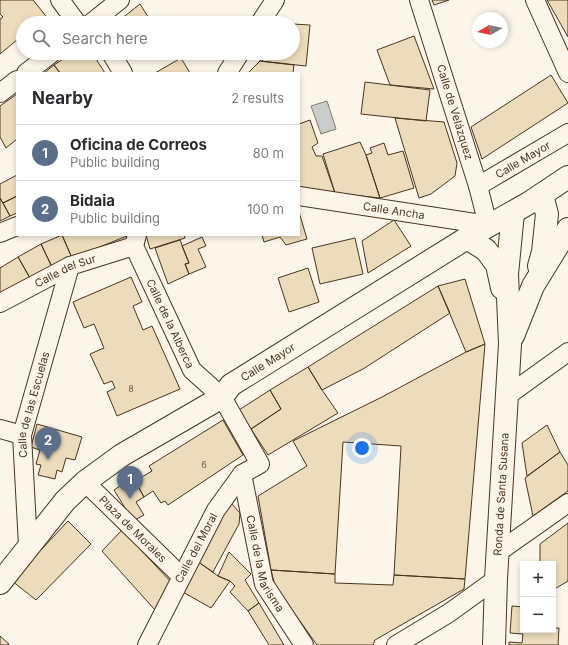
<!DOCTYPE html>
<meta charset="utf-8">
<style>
:root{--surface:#fff;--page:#f2f2f3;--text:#2b2b33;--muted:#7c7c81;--line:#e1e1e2;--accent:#b45309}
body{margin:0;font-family:Inter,sans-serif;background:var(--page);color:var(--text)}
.controls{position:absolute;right:12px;bottom:12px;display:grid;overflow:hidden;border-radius:0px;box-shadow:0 2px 6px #0003}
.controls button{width:36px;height:36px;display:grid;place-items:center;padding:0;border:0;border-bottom:1px solid var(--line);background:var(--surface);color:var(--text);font:20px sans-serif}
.compass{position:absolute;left:472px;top:12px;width:36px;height:36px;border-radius:50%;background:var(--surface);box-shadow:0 2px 6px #0003;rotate:261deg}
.you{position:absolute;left:362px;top:448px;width:14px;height:14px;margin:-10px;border:3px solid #fff;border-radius:50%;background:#1a73e8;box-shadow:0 0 0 6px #1a73e833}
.badge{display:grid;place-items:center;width:26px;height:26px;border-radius:50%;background:var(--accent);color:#fff;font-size:13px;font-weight:700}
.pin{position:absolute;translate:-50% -33px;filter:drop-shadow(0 1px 2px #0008)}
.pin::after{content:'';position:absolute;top:21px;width:14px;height:12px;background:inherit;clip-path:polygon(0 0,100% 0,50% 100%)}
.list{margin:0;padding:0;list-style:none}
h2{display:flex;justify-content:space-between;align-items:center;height:52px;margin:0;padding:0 16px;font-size:17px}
h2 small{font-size:13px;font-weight:400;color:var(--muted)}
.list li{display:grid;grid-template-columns:26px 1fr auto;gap:12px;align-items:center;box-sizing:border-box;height:56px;padding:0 16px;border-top:1px solid var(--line)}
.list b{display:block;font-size:15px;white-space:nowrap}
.list p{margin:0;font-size:13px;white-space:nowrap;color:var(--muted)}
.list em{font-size:13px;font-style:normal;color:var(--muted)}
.icon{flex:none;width:22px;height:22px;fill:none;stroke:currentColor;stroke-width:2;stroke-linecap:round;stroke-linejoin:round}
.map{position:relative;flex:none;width:568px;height:645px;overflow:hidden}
.search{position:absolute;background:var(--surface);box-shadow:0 2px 6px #0003;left:16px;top:16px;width:284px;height:44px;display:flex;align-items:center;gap:10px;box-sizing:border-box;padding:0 14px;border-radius:22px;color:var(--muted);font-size:15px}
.panel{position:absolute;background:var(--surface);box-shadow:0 2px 6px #0003;left:16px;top:72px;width:284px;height:164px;border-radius:0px}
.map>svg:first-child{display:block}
</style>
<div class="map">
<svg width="568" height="645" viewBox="0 0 568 645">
<rect width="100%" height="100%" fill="#fbf6e9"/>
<!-- water -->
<path fill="#c9cecd" stroke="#887966" d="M327 101 336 129 321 134 311 106Z"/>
<!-- building -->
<path fill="#ecdcbc" stroke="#4a3520" d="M0 0H33L46 16 38 23H23V35L0 54V19L3 17 0 14Z
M432 0H449L434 5Z
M547 0H568V37Z
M140 4 152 23H116Z
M293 24 310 25 306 66 260 61 261 53H293Z
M414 36 434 89 390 85 377 50Z
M72 53H92L105 73H60L54 65Z
M181 58 190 73H155Z
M260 61 294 65 293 73H248Z
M54 65 60 73H44Z
M551 75 568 103 482 159 471 127Z
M365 82 430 90 426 121 361 114Z
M17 94V139L6 148 0 137V106Z
M395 118 444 122 457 163 455 176 431 194 419 198Z
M310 120 318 143 312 147 316 156H322L335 193 299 189V124Z
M360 142 366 155 380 198 335 193 323 154Z
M384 143 388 155 403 151 414 188 380 198 366 155 372 153 370 148Z
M17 175V196L3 203 0 198V184Z
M17 196V213L10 216 3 203Z
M0 198 10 216 0 221Z
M299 212 307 239 286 245 280 237 264 242 262 235H299Z
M394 220 411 246 368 273 362 241Z
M62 235H127V236L72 258Z
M62 235 72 258 52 267 41 244Z
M146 235H184L185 238 150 249Z
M202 237 206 246 198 249 206 267 189 274 185 264 189 263 182 246Z
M355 238 363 274 320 284 312 248Z
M180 240 189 263 185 264 189 274 168 284 155 248Z
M41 244 52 267 30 278 18 257Z
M18 257 30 278 0 294V268Z
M308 268 319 302 289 312 278 278Z
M131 277 142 302 133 306 143 330 152 326 180 389 117 416 107 392 115 388 112 381 104 384 90 354 104 348 94 324 84 328 73 302Z
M465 279 485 344 466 352 438 286Z
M438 286 450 313 363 369 322 390 308 367Z
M485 344 465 579 394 575 401 446 343 442 335 574 271 570 258 496 307 466 293 441 382 397 466 352Z
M308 367 322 390 338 413 268 455 251 429 281 409 270 390Z
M270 390 281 409 251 429 239 410Z
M223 420 243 455 168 505 165 501 161 503 153 491 144 497 135 481 152 471 149 466Z
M37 424 82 437 75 460 66 458 62 472 57 470 55 479 38 475 41 465 36 464 40 450 31 447Z
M547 425 560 452 527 476 522 443Z
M560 452 568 465V491L533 516 525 478Z
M132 478 135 481 144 497 136 502 144 515 133 521 114 490Z
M230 502 240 513 239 524 213 572 197 561Z
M68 521 91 544 36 600 12 581Z
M568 523V581L553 590V564H540V544Z
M122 530 171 582 155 610 102 551Z
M229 552 251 574 245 580 259 603 248 611 230 592 235 586 230 581 218 576Z
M197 561 218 576 230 581 211 608 183 592Z
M271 570 335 574V583L393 585 394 575 465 579 464 589 375 640 373 645H317L275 586Z
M259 603 284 645H269L248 611Z
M512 606 523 607V630H553V628H559L558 645H509V642L522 643 523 634 510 633Z
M0 636 9 644 8 645H0Z"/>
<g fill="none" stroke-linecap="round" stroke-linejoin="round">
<defs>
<g id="minor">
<path d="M60 0 77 23"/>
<path d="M535 0 568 73"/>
<path d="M91 23 120 0"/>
<path d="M260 23 275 0"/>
<path d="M111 53 123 73"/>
<path d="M26 73 52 53"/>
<path d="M227 73 240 53"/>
<path d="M0 93 17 80"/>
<path id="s1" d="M478 186 568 133"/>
<path id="s2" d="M299 196 488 225 478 186 419 0"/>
<path d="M0 233 17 226"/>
<path id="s3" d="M137 235 134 246 192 370 222 397 260 464 242 474 216 510 147 645"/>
<path id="s4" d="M0 303 70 266 134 246"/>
<path d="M507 396 568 352"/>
<path d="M0 429 22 435"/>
<path id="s5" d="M242 474 264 584 304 645"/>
<path id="s6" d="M85 482 181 576"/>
<path id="s7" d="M28 546 22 435 70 266"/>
<path d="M497 553 568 503"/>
<path d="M396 645 449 613 496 579"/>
</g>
<g id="tertiary">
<path d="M467 238 486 250 497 265 502 288"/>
<path d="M539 266 543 252 547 214 542 195"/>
<path d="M513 336 533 286 568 229"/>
<path id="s8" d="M0 583 65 501 85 482 122 455 222 397 231 385 467 238 529 203 568 177"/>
<path id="s9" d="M494 645 496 579 510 344 507 274 513 213"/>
</g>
</defs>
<!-- minor casing -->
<use href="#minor" stroke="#4a3520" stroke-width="20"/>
<!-- tertiary casing -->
<use href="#tertiary" stroke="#4a3520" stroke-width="24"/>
<!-- minor -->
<use href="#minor" stroke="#fbf6e9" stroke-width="18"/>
<!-- tertiary -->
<use href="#tertiary" stroke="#fbf6e9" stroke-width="22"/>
</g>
<g text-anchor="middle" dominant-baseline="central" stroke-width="3" stroke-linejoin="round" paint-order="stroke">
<!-- number labels -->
<g font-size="9" fill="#725f47">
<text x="131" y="388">8</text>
<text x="204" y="464">6</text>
</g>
<!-- street labels -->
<g font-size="11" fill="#4a3520" stroke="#fbf6e9">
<text transform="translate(455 112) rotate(73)">Calle de Velázquez</text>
<text stroke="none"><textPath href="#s1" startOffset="52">Calle Mayor</textPath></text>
<text stroke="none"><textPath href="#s2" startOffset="96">Calle Ancha</textPath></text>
<text stroke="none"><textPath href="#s4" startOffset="73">Calle del Sur</textPath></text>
<text stroke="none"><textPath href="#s3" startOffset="97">Calle de la Alberca</textPath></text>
<text stroke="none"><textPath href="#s8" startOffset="352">Calle Mayor</textPath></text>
<text stroke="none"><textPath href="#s7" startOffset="143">Calle de las Escuelas</textPath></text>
<text stroke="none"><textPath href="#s9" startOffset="151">Ronda de Santa Susana</textPath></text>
<text stroke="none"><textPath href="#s6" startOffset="67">Plaza de Morales</textPath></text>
<text transform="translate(196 548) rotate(-62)">Calle del Moral</text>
<text stroke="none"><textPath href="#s5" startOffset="93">Calle de la Marisma</textPath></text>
</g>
</g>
</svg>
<div class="controls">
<button>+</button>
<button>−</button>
</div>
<svg class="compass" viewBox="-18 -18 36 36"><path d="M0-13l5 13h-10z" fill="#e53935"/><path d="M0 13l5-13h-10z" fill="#7c7c81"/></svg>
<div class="you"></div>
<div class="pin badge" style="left:130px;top:499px;background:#5c6f8a">1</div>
<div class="pin badge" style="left:48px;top:460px;background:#5c6f8a">2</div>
<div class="search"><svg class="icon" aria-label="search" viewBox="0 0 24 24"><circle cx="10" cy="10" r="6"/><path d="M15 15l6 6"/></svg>Search here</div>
<section class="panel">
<h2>Nearby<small>2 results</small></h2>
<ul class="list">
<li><span class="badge" style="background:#5c6f8a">1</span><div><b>Oficina de Correos</b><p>Public building</p></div><em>80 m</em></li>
<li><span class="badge" style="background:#5c6f8a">2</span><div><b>Bidaia</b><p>Public building</p></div><em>100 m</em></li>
</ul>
</section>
</div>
